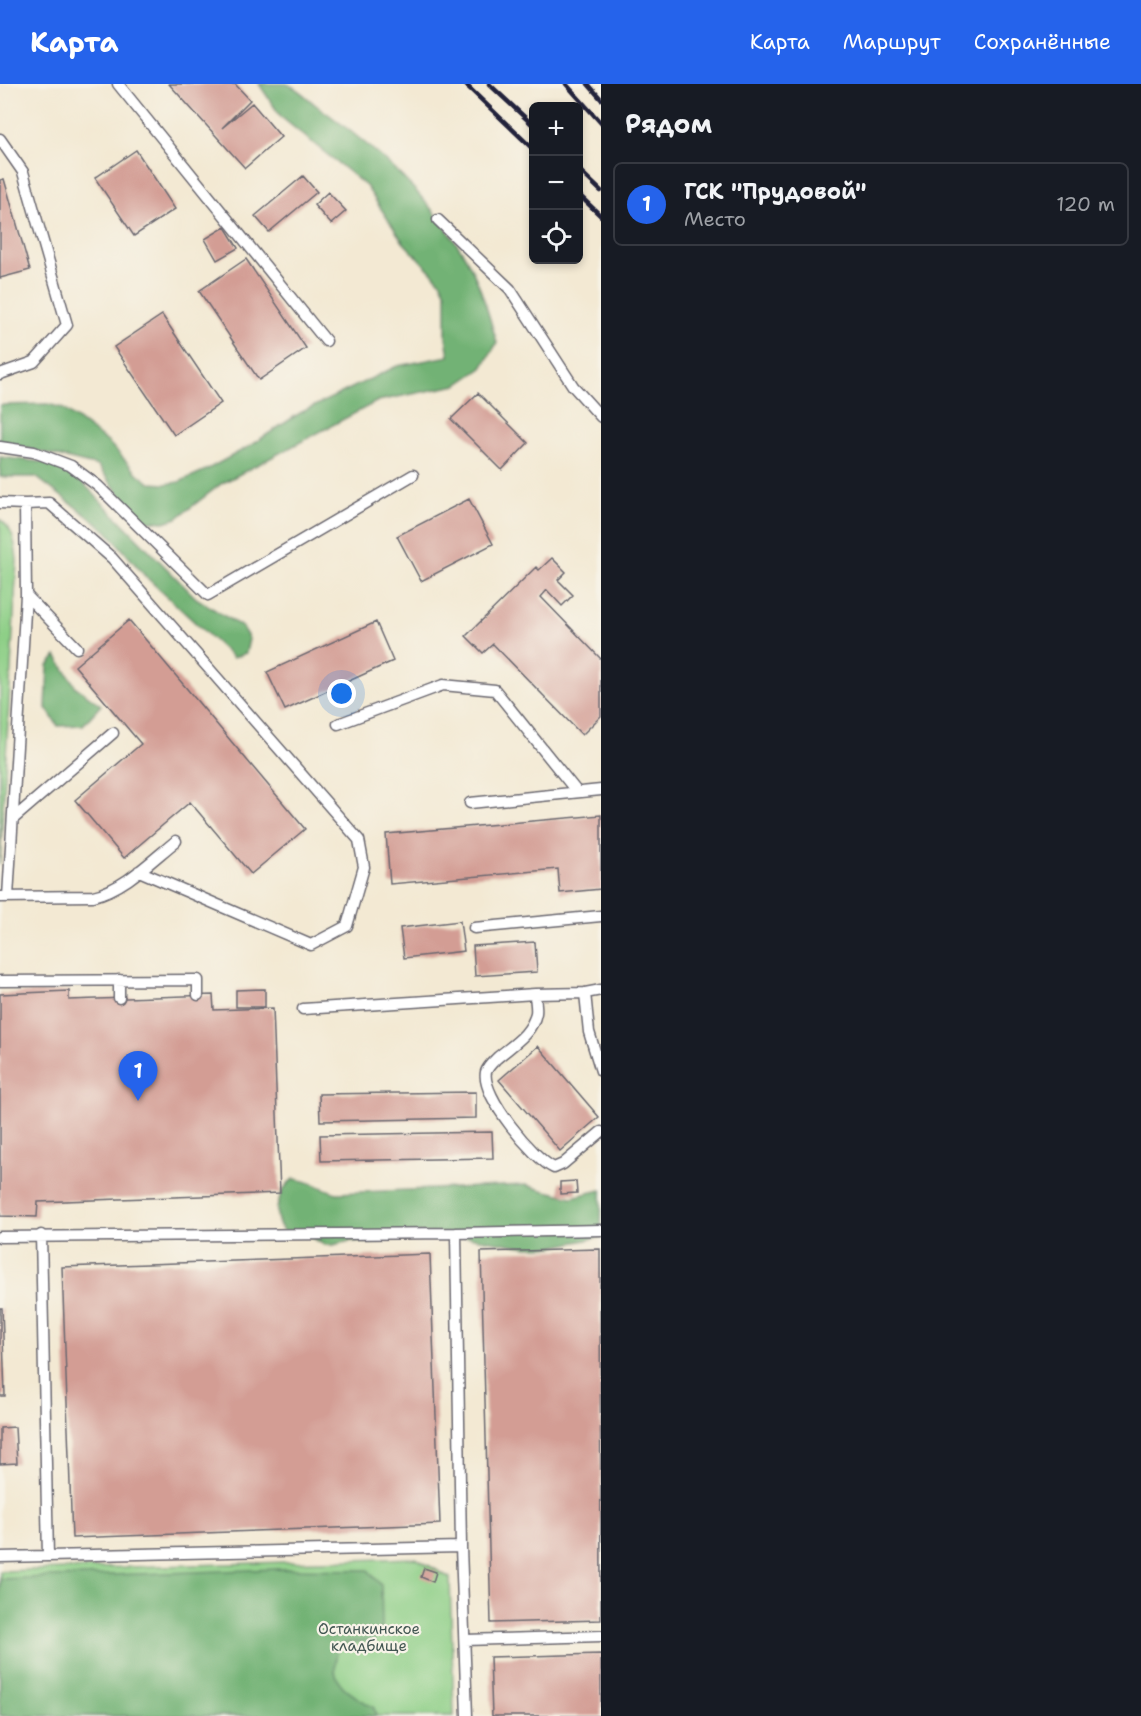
<!DOCTYPE html>
<html lang="ru">
<meta charset="utf-8">
<style>
:root{--surface:#171b24;--page:#20242c;--text:#f1f3f6;--muted:#9ea1a6;--line:#363941;--accent:#2563eb}
body{margin:0;font-family:"Shantell Sans",sans-serif;background:var(--page);color:var(--text)}
.controls{position:absolute;right:18px;top:18px;display:grid;overflow:hidden;border-radius:9px;box-shadow:0 3px 9px #0003}
.controls button{width:54px;height:54px;display:grid;place-items:center;padding:0;border:0;border-bottom:2px solid var(--line);background:var(--surface);color:var(--text);font:30px sans-serif}
.you{position:absolute;left:342px;top:610px;width:21px;height:21px;margin:-15px;border:4px solid #fff;border-radius:50%;background:#1a73e8;box-shadow:0 0 0 9px #1a73e833}
.badge{display:grid;place-items:center;width:39px;height:39px;border-radius:50%;background:var(--accent);color:#fff;font-size:20px;font-weight:700}
.pin{position:absolute;translate:-50% -50px;filter:drop-shadow(0 2px 3px #0008)}
.pin::after{content:'';position:absolute;top:32px;width:21px;height:18px;background:inherit;clip-path:polygon(0 0,100% 0,50% 100%)}
.list{margin:0;padding:0;list-style:none}
h2{display:flex;justify-content:space-between;align-items:center;height:78px;margin:0;padding:0 24px;font-size:26px}
h2 small{font-size:20px;font-weight:400;color:var(--muted)}
.list li{display:grid;grid-template-columns:39px 1fr auto;gap:18px;align-items:center;box-sizing:border-box;height:84px;margin:0 12px 12px;padding:0 12px;border:2px solid var(--line);border-radius:9px}
.list b{display:block;font-size:22px;white-space:nowrap}
.list p{margin:0;font-size:20px;white-space:nowrap;color:var(--muted)}
.list em{font-size:20px;font-style:normal;color:var(--muted)}
.icon{flex:none;width:33px;height:33px;fill:none;stroke:currentColor;stroke-width:2;stroke-linecap:round;stroke-linejoin:round}
.map{position:relative;flex:none;width:601px;height:1632px;overflow:hidden}
header{display:flex;align-items:center;gap:36px;box-sizing:border-box;height:84px;padding:0 30px;background:var(--accent);color:#fff}
header strong{font-size:28px}
nav{display:flex;gap:33px;margin-inline-start:auto;font-size:21px}
main{display:flex}
aside{flex:1;background:var(--surface)}
.map>svg:first-child{display:block}
</style>
<header>
<strong>Карта</strong>
<nav><a>Карта</a><a>Маршрут</a><a>Сохранённые</a></nav>
</header>
<main>
<div class="map">
<svg width="601" height="1632" viewBox="0 0 601 1632">
<rect width="100%" height="100%" fill="#f7f3e8"/>
<filter id="ink" filterUnits="userSpaceOnUse"><feTurbulence type="fractalNoise" baseFrequency=".0167" numOctaves="2"/><feDisplacementMap in="SourceGraphic" scale="12" xChannelSelector="R" yChannelSelector="G"/><feConvolveMatrix kernelMatrix="1 2 1 2 8 2 1 2 1" color-interpolation-filters="sRGB"/></filter>
<filter id="wash" filterUnits="userSpaceOnUse"><feTurbulence type="fractalNoise" baseFrequency=".008" numOctaves="4" result="noise"/><feDisplacementMap in="SourceGraphic" scale="24" xChannelSelector="R" yChannelSelector="G"/><feGaussianBlur stdDeviation="1.35" result="paint"/><feColorMatrix in="noise" values="0 0 0 0 0 0 0 0 0 0 0 0 0 0 0 0 0 1.4 0 .05"/><feComposite in="paint" operator="in"/></filter>
<g filter="url(#wash)">
<rect width="100%" height="100%" fill="#f3e9d3"/>
<!-- green -->
<path fill="#8ecf87" stroke="#587861" stroke-width="1.5" d="M0 435C14 446 15 459 17 476L0 780Z
M416 1474 450 1494 454 1632H0V1487Z"/>
<!-- forest -->
<path fill="#72b274" stroke="#4a6a58" stroke-width="1.5" d="M259 0C268 0 278 0 286 0 296 2 308 15 316 21 375 64 424 106 463 169 480 197 488 228 497 259L482 284 457 301 378 317 221 400 177 434 164 438 139 436 98 382 0 358V321L48 320 62 324 109 359 138 390 150 399 166 400 179 398 206 386 248 363 300 329 397 282 449 272 446 253V209L440 197 403 158 366 102 281 33Z
M0 373 49 379 82 398 196 514 242 543 249 555 246 569 233 574 145 492 107 447 36 393H0Z
M56 572 76 603 101 621 83 641 58 642 46 624 48 582Z
M294 1095C309 1096 323 1105 337 1109L526 1101 542 1106 572 1113 601 1106V1153L552 1163H526L468 1153 418 1149 373 1159 350 1157 333 1161H324L310 1152 285 1150C283 1146 279 1141 278 1137 274 1124 282 1101 294 1095Z
M278 1485 368 1486 381 1501 382 1543 373 1556 341 1560C323 1597 346 1606 374 1624L376 1632H0V1495Z"/>
<g id="blocks">
<!-- building -->
<path fill="#d39d94" d="M169 0H235L250 16 222 44 252 19 281 53 245 84Z
M136 66 175 125 134 152 95 94Z
M303 92 317 108 269 148 255 132Z
M4 95 30 186 0 194V96Z
M328 108 346 127 331 140 314 121Z
M225 143 238 164 217 176 205 155Z
M246 175 306 264 259 296 199 207Z
M162 231 221 319 174 351 114 263Z
M478 309 528 359 502 386 451 335Z
M469 415 493 460 421 497 397 452Z
M552 474 566 488 558 496 573 511 562 522 547 506 541 513 601 575V632L582 651 493 560 483 569 466 552 536 483 539 486Z
M129 536 305 745 251 790 190 718 124 774 75 716 141 660 75 582Z
M376 538 393 577 285 626 267 588Z
M601 731V805L560 809 558 785 390 800 386 750Z
M460 837 464 867 404 874 400 844Z
M535 858 537 888 475 892 473 862Z
M265 905V923H236V906Z
M69 907V916L213 911 214 926 273 924 280 1109 38 1118 37 1133 0 1132V910Z
M538 962 599 1033 560 1067 499 996Z
M476 1008V1034L320 1037 319 1010Z
M492 1048 493 1074 321 1077 320 1051Z
M576 1097 577 1109 560 1110V1098Z
M600 1165 601 1536 491 1539 481 1168Z
M430 1170 440 1440 72 1454 62 1183Z
M0 1224H2L5 1312H0Z
M15 1343 17 1379 0 1380V1344Z
M424 1484 436 1488 433 1498 421 1493Z
M601 1570V1632H492L490 1573Z"/>
</g>
</g>
<g filter="url(#ink)">
<use href="#blocks" fill-opacity="0" stroke="#6b6870" stroke-width="1.5"/>
<g fill="none" stroke-linecap="round" stroke-linejoin="round">
<defs>
<path id="lane" d="M118 0 326 257
M0 55 23 88 67 241 34 278 0 290
M438 136 510 205 573 302 601 333
M0 363 34 368 71 382 98 402 208 511 413 391
M0 419 25 420 26 511 8 813
M25 420 49 419 112 474 359 756 364 783 347 842 311 861 139 787
M26 511 77 564
M338 640 443 601 495 606 577 708
M470 719 601 706
M13 735 113 649
M0 813 93 812C124 805 151 777 176 757
M474 844 601 832
M119 896V914
M0 897 198 896V911
M585 909 589 948 601 987
M535 910C535 916 537 923 536 929 532 950 512 961 497 974 493 978 488 982 486 988 481 1012 534 1075 554 1084L563 1080 601 1048
M303 925 535 910 585 909 601 906
M456 1149 461 1463 467 1632
M41 1151 48 1472 461 1463
M0 1153 456 1149 601 1146
M0 1473 48 1472
M465 1556 601 1552"/>
</defs>
<!-- lane casing -->
<use href="#lane" stroke="#6b6870" stroke-width="13"/>
<!-- lane -->
<use href="#lane" stroke="#fff" stroke-width="10"/>
<!-- rail -->
<path stroke="#22223b" stroke-width="4.5" d="M465 0 534 66
M489 0 534 42
M566 0 601 39
M588 0 601 15
M578 85 601 107
M578 110 601 132"/>
</g>
</g>
<g text-anchor="middle" dominant-baseline="central" stroke-width="4.5" stroke-linejoin="round" paint-order="stroke">
<!-- park labels -->
<g font-size="15" fill="#425652" stroke="#f7f3e8">
<text x="369" y="1545">Останкинское<tspan x="369" dy="17">кладбище</tspan></text>
</g>
</g>
</svg>
<div class="controls">
<button>+</button>
<button>−</button>
<button><svg class="icon" aria-label="locate" viewBox="0 0 24 24"><circle cx="12" cy="12" r="6"/><path d="M12 2v4M12 18v4M2 12h4M18 12h4"/></svg></button>
</div>
<div class="you"></div>
<div class="pin badge" style="left:138px;top:1017px">1</div>
</div>
<aside>
<h2>Рядом<small></small></h2>
<ul class="list">
<li><span class="badge">1</span><div><b>ГСК &quot;Прудовой&quot;</b><p>Место</p></div><em>120 m</em></li>
</ul>
</aside>
</main>
